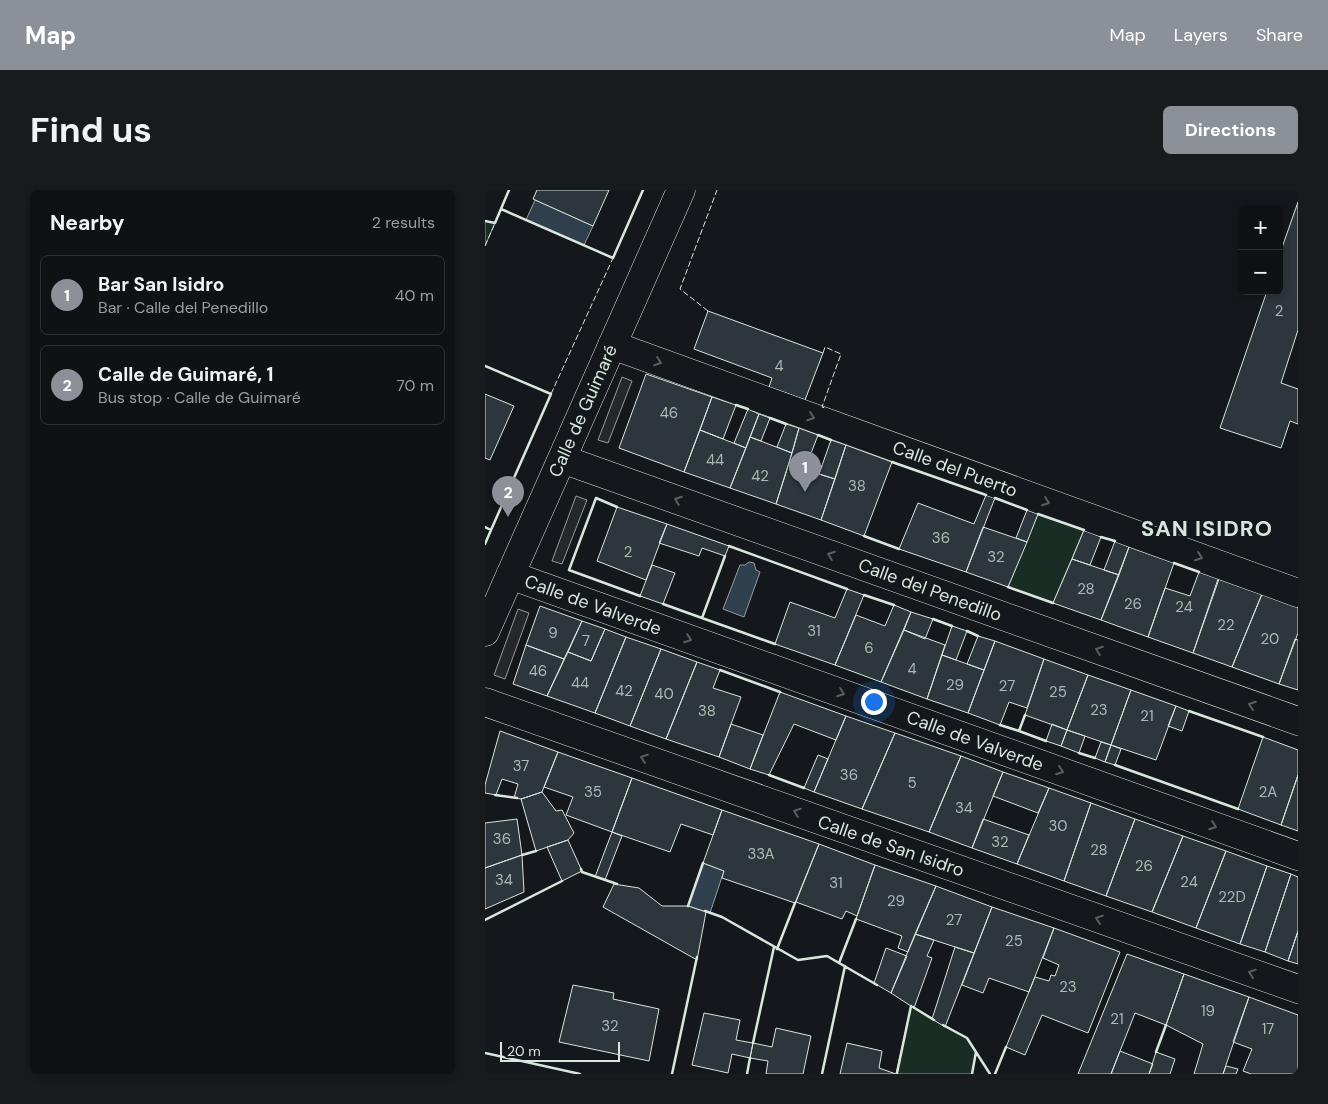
<!DOCTYPE html>
<meta charset="utf-8">
<style>
:root{--surface:#0f1215;--page:#181b1e;--text:#f1f3f6;--muted:#9b9ea0;--line:#2f3234;--accent:#8c9099}
body{margin:0;font-family:"DM Sans",sans-serif;background:var(--page);color:var(--text)}
.controls{position:absolute;right:15px;top:15px;display:grid;overflow:hidden;border-radius:8px;box-shadow:0 2px 8px #0003}
.controls button{width:45px;height:45px;display:grid;place-items:center;padding:0;border:0;border-bottom:1px solid var(--line);background:var(--surface);color:var(--text);font:25px sans-serif}
.scale{position:absolute;left:15px;bottom:12px;width:120px;box-sizing:border-box;padding-left:5px;border:2px solid #d8e6dc;border-top:0;font-size:14px;line-height:18px;white-space:nowrap;color:#d8e6dc;-webkit-text-stroke:4px #14181c;paint-order:stroke}
.you{position:absolute;left:388px;top:511px;width:18px;height:18px;margin:-12px;border:4px solid #fff;border-radius:50%;background:#1a73e8;box-shadow:0 0 0 8px #1a73e833}
.badge{display:grid;place-items:center;width:32px;height:32px;border-radius:50%;background:var(--accent);color:#fff;font-size:16px;font-weight:700}
.pin{position:absolute;translate:-50% -41px;filter:drop-shadow(0 1px 2px #0008)}
.pin::after{content:'';position:absolute;top:26px;width:18px;height:15px;background:inherit;clip-path:polygon(0 0,100% 0,50% 100%)}
.list{margin:0;padding:0;list-style:none}
h2{display:flex;justify-content:space-between;align-items:center;height:65px;margin:0;padding:0 20px;font-size:21px}
h2 small{font-size:16px;font-weight:400;color:var(--muted)}
.list li{display:grid;grid-template-columns:32px 1fr auto;gap:15px;align-items:center;box-sizing:border-box;height:80px;margin:0 10px 10px;padding:0 10px;border:1px solid var(--line);border-radius:8px}
.list b{display:block;font-size:19px;white-space:nowrap}
.list p{margin:0;font-size:16px;white-space:nowrap;color:var(--muted)}
.list em{font-size:16px;font-style:normal;color:var(--muted)}
.map{position:relative;flex:none;width:813px;height:884px;overflow:hidden;border-radius:8px}
header{display:flex;align-items:center;gap:30px;box-sizing:border-box;height:70px;padding:0 25px;background:var(--accent);color:#fff}
header strong{font-size:24px}
nav{display:flex;gap:28px;margin-inline-start:auto;font-size:18px}
.intro{display:flex;align-items:center;justify-content:space-between;box-sizing:border-box;height:120px;padding:0 30px}
h1{margin:0;font-size:35px}
.button{padding:12px 22px;border-radius:8px;background:var(--accent);color:#fff;font-size:18px;font-weight:700}
main{display:flex;gap:30px;padding:0 30px}
aside{flex:1;background:var(--surface);border-radius:8px;box-shadow:0 2px 8px #0003}
.map>svg:first-child{display:block}
</style>
<header>
<strong>Map</strong>
<nav><a>Map</a><a>Layers</a><a>Share</a></nav>
</header>
<div class="intro"><h1>Find us</h1><a class="button">Directions</a></div>
<main>
<aside>
<h2>Nearby<small>2 results</small></h2>
<ul class="list">
<li><span class="badge">1</span><div><b>Bar San Isidro</b><p>Bar · Calle del Penedillo</p></div><em>40 m</em></li>
<li><span class="badge">2</span><div><b>Calle de Guimaré, 1</b><p>Bus stop · Calle de Guimaré</p></div><em>70 m</em></li>
</ul>
</aside>
<div class="map">
<svg width="813" height="884" viewBox="0 0 813 884">
<rect width="100%" height="100%" fill="#14181c"/>
<!-- green -->
<path fill="#1a2d24" stroke="#939e99" d="M0 31 10 33 0 56Z
M553 324 599 340 568 413 523 397Z
M426 816 482 848 491 862 487 884H411Z"/>
<!-- parking -->
<path fill="#24282b" stroke="#939e99" d="M137 187 147 191 123 253 113 250Z
M91 306 102 310 77 374 67 371Z
M33 419 44 423 20 489 9 485Z"/>
<!-- water -->
<path fill="#2f3f4d" stroke="#939e99" d="M50 10 108 36 99 55 41 30Z
M264 372 269 373 271 380 275 382 259 427 238 419 255 375H260Z
M218 673 239 681 225 723 203 716Z"/>
<!-- building -->
<path fill="#2c363c" stroke="#d8e6dc" d="M52 0H124L108 36 48 9Z
M813 12V140L796 193 813 199V234L805 231 796 258 735 238 782 101H794V66Z
M223 121 338 163 320 210 284 197 287 188 209 159Z
M161 184 227 207 199 282 134 258Z
M0 204 29 216 5 270 0 268Z
M227 207 251 215 238 249 215 240Z
M263 219 274 224 261 258 249 253Z
M274 224 285 228 276 251 265 247Z
M301 234 314 238 307 263 292 257Z
M314 238 333 245 320 279 304 273Z
M215 240 261 258 245 298 199 282Z
M265 247 307 263 291 314 245 298Z
M346 250 361 255 350 289 334 284Z
M361 255 407 272 379 346 336 330Z
M323 271 337 276 334 284 350 289 336 330 291 314 304 273 320 279Z
M501 305 510 308 481 382 414 359 433 313 489 334Z
M132 317 182 334 161 390 112 371Z
M542 320 553 324 542 352 531 348Z
M182 334 244 356 240 366 217 358 214 366 174 353Z
M498 337 542 352 523 397 481 382Z
M599 340 616 347 605 375 587 369Z
M630 351 644 357 634 385 619 380Z
M644 357 689 373 663 447 616 430Z
M587 369 634 385 616 430 568 413Z
M167 375 190 383 178 414 155 406Z
M714 382 734 389 708 463 663 447 680 398 705 406Z
M733 389 777 404 747 477 708 463Z
M362 399 379 405 350 475 290 454 305 412 350 428Z
M777 404 813 417V443L794 494 747 477Z
M409 415 426 422 396 492 350 475 371 425 400 436Z
M55 416 97 431 79 469 41 455Z
M426 422 448 429 440 449 419 440Z
M97 431 120 439 106 471 83 462Z
M467 436 482 441 471 470 457 465Z
M120 439 141 447 110 523 62 506 83 462 106 471Z
M419 440 460 455 442 509 396 492Z
M493 446 510 451 499 480 482 474Z
M141 447 176 459 145 536 110 523Z
M810 449 813 450V500L794 494Z
M510 451 559 469 542 518 524 512 515 535 483 523Z
M41 455 79 469 62 506 28 494Z
M176 459 212 472 181 549 145 536Z
M457 465 499 480 483 523 442 509Z
M559 469 603 485 582 540 540 525Z
M212 472 235 480 228 498 256 507 234 567 181 549Z
M603 485 646 500 626 555 582 540Z
M646 500 691 516 671 570 626 555Z
M295 502 361 526 351 550 309 534 284 585 265 579Z
M691 516 704 521 697 541 683 536Z
M361 526 410 543 377 619 329 602Z
M246 534 278 545 265 579 234 567Z
M567 534 582 540 576 556 561 551Z
M582 540 600 546 594 563 576 556Z
M15 541 73 562 57 602 36 609 29 608 33 594 17 589 11 605 0 603V595Z
M410 543 476 566 444 642 377 619Z
M778 547 813 560V585L796 635 753 619Z
M616 552 626 555 620 572 610 568Z
M626 555 636 559 630 575 620 572Z
M73 562 147 588 127 642 81 625 88 607 59 597Z
M333 565 343 569 329 602 319 598Z
M476 566 518 582 487 658 444 642Z
M518 582 564 598 553 623 508 606Z
M813 585V641L796 635Z
M147 588 237 620 228 645 196 634 185 662 127 642Z
M564 598 606 613 579 691 532 674Z
M57 602 71 621 77 620 89 643 83 650 51 661 36 609Z
M606 613 650 629 621 706 579 691Z
M237 620 334 654 310 713 237 688 239 681 218 673Z
M32 629 37 665 0 678V633Z
M498 629 544 645 532 674 487 658Z
M650 629 698 646 667 722 621 706Z
M127 642 137 646 120 690 110 687Z
M698 646 741 661 711 738 667 722Z
M83 650 97 681 77 691 62 657Z
M334 654 390 675 372 726 361 721 357 729 311 712Z
M741 661 782 676 755 754 711 738Z
M37 665 39 702 0 719V678Z
M390 675 451 696 423 762 413 758 417 746 371 729Z
M782 676 806 684 780 762 755 754Z
M806 684 813 687V741L803 771 780 762Z
M129 694 154 698 177 716H203L221 722 212 770 118 717Z
M451 696 507 717 489 763 430 744Z
M507 717 569 738 544 802 504 788 498 803 477 795Z
M569 738 635 762 603 843 557 825 540 865 521 857 550 787 564 791 566 785 570 786 574 775 558 768Z
M813 741V774L803 771Z
M430 744 449 750 442 766 447 768 429 818 406 803Z
M470 757 489 763 460 837 447 829Z
M401 758 422 766 406 803 389 793Z
M642 764 699 784 681 835 650 823 626 884H593Z
M699 784 764 807 738 884H709L718 854 681 835Z
M88 795 129 803 128 809 174 819 164 871 74 852Z
M764 807 813 825V884H766L758 881 767 859 748 852Z
M219 823 255 830 251 850 268 853 265 868 247 864 243 883 207 875Z
M291 838 326 846 318 884H281L283 871 265 868 268 853 287 857Z
M362 853 397 861 394 878 411 884H355Z
M635 861 668 874 664 884H626Z
M671 862 690 869 685 884H664Z
M741 876 753 879 751 884H738Z"/>
<g fill="none" stroke-linecap="round" stroke-linejoin="round">
<defs>
<path id="minor" d="M127 155 813 403
M77 269 813 531
M25 385 813 666
M0 442 196 0
M0 512 813 799"/>
</defs>
<!-- minor casing -->
<use href="#minor" stroke="#d8e6dc" stroke-width="29"/>
<!-- minor -->
<use href="#minor" stroke="#14181c" stroke-width="28"/>
<!-- fence -->
<path stroke="#d8e6dc" stroke-width="1" stroke-dasharray="6 2.5" stroke-linecap="butt" d="M0 56 10 33
M223 121 195 99 232 0
M338 163 340 157 356 164 337 217 340 218
M66 204 128 68"/>
<!-- wall -->
<path stroke="#d8e6dc" stroke-width="2.5" d="M16 19 128 68 158 0
M0 31 10 33 24 0
M0 176 66 204 6 340 0 337
M251 215 263 219
M285 228 301 234
M333 245 346 250
M407 272 501 305
M510 308 542 320
M132 317 111 308 84 380 155 406
M553 324 599 340
M379 346 414 359
M616 347 630 351
M0 354 6 340
M244 356 362 399
M689 373 714 382
M523 397 568 413
M379 405 409 415
M178 414 217 428 240 366
M217 428 290 454
M448 429 467 436
M482 441 493 446
M235 480 295 502
M704 521 778 547
M515 535 534 541 540 525
M534 541 561 551
M594 563 610 568
M630 575 753 619
M284 585 319 598
M10 605 32 608
M37 665 51 661
M96 679 97 682 132 694
M203 716 218 673
M220 721 237 727 313 770 342 766 392 795
M0 730 77 691
M292 759 310 713
M354 773 371 729
M428 817 449 830
M458 835 482 848 505 884
M268 853 289 757
M671 862 681 835
M0 863 95 884
M412 883 426 816
M187 884 212 767
M262 884 265 868
M337 884 360 776
M487 884 491 862
M510 884 521 857"/>
</g>
<!-- one-way arrows -->
<defs><path id="oneway-chevron" d="M-2-3.5L2.5 0L-2 3.5" fill="none" stroke-width="1.6" stroke-linecap="round" stroke-linejoin="round" transform="scale(1.25)"/></defs>
<g stroke="#59605f">
<use href="#oneway-chevron" transform="translate(173 172) rotate(20)"/>
<use href="#oneway-chevron" transform="translate(326 227) rotate(20)"/>
<use href="#oneway-chevron" transform="translate(193 310) rotate(-160)"/>
<use href="#oneway-chevron" transform="translate(561 312) rotate(20)"/>
<use href="#oneway-chevron" transform="translate(346 365) rotate(-160)"/>
<use href="#oneway-chevron" transform="translate(714 367) rotate(20)"/>
<use href="#oneway-chevron" transform="translate(203 449) rotate(20)"/>
<use href="#oneway-chevron" transform="translate(614 460) rotate(-160)"/>
<use href="#oneway-chevron" transform="translate(356 503) rotate(20)"/>
<use href="#oneway-chevron" transform="translate(767 515) rotate(-160)"/>
<use href="#oneway-chevron" transform="translate(159 568) rotate(-161)"/>
<use href="#oneway-chevron" transform="translate(575 581) rotate(20)"/>
<use href="#oneway-chevron" transform="translate(312 622) rotate(-161)"/>
<use href="#oneway-chevron" transform="translate(728 636) rotate(20)"/>
<use href="#oneway-chevron" transform="translate(614 729) rotate(-161)"/>
<use href="#oneway-chevron" transform="translate(767 783) rotate(-161)"/>
</g>
<g text-anchor="middle" dominant-baseline="central" stroke-width="4" stroke-linejoin="round" paint-order="stroke">
<!-- number labels -->
<g font-size="15" fill="#adbab4">
<text x="794" y="121">2</text>
<text x="294" y="176">4</text>
<text x="184" y="223">46</text>
<text x="230" y="270">44</text>
<text x="275" y="286">42</text>
<text x="372" y="296">38</text>
<text x="456" y="348">36</text>
<text x="143" y="362">2</text>
<text x="511" y="367">32</text>
<text x="601" y="399">28</text>
<text x="648" y="414">26</text>
<text x="699" y="417">24</text>
<text x="741" y="435">22</text>
<text x="329" y="441">31</text>
<text x="68" y="443">9</text>
<text x="785" y="449">20</text>
<text x="101" y="451">7</text>
<text x="384" y="458">6</text>
<text x="427" y="479">4</text>
<text x="53" y="481">46</text>
<text x="95" y="493">44</text>
<text x="470" y="495">29</text>
<text x="522" y="496">27</text>
<text x="139" y="501">42</text>
<text x="573" y="502">25</text>
<text x="179" y="504">40</text>
<text x="614" y="520">23</text>
<text x="222" y="521">38</text>
<text x="662" y="526">21</text>
<text x="36" y="576">37</text>
<text x="364" y="585">36</text>
<text x="427" y="593">5</text>
<text x="108" y="602">35</text>
<text x="783" y="602">2A</text>
<text x="479" y="618">34</text>
<text x="573" y="636">30</text>
<text x="17" y="649">36</text>
<text x="515" y="652">32</text>
<text x="614" y="660">28</text>
<text x="276" y="664">33A</text>
<text x="659" y="676">26</text>
<text x="19" y="690">34</text>
<text x="704" y="692">24</text>
<text x="351" y="693">31</text>
<text x="747" y="707">22D</text>
<text x="411" y="711">29</text>
<text x="469" y="730">27</text>
<text x="529" y="751">25</text>
<text x="583" y="797">23</text>
<text x="723" y="821">19</text>
<text x="632" y="829">21</text>
<text x="125" y="836">32</text>
<text x="783" y="839">17</text>
</g>
<!-- street labels -->
<g font-size="18" fill="#d8e6dc" stroke="#14181c">
<text transform="translate(98 221) rotate(-66)">Calle de Guimaré</text>
<text transform="translate(470 279) rotate(20)">Calle del Puerto</text>
<text transform="translate(445 400) rotate(20)">Calle del Penedillo</text>
<text transform="translate(108 415) rotate(20)">Calle de Valverde</text>
<text transform="translate(490 551) rotate(20)">Calle de Valverde</text>
<text transform="translate(406 656) rotate(19)">Calle de San Isidro</text>
</g>
<!-- district labels -->
<g font-size="22" font-weight="bold" letter-spacing="1" fill="#d8e6dc" stroke="#14181c">
<text x="722" y="338">SAN ISIDRO</text>
</g>
</g>
</svg>
<div class="controls">
<button>+</button>
<button>−</button>
</div>
<div class="scale">20 m</div>
<div class="you"></div>
<div class="pin badge" style="left:320px;top:302px">1</div>
<div class="pin badge" style="left:23px;top:327px">2</div>
</div>
</main>
